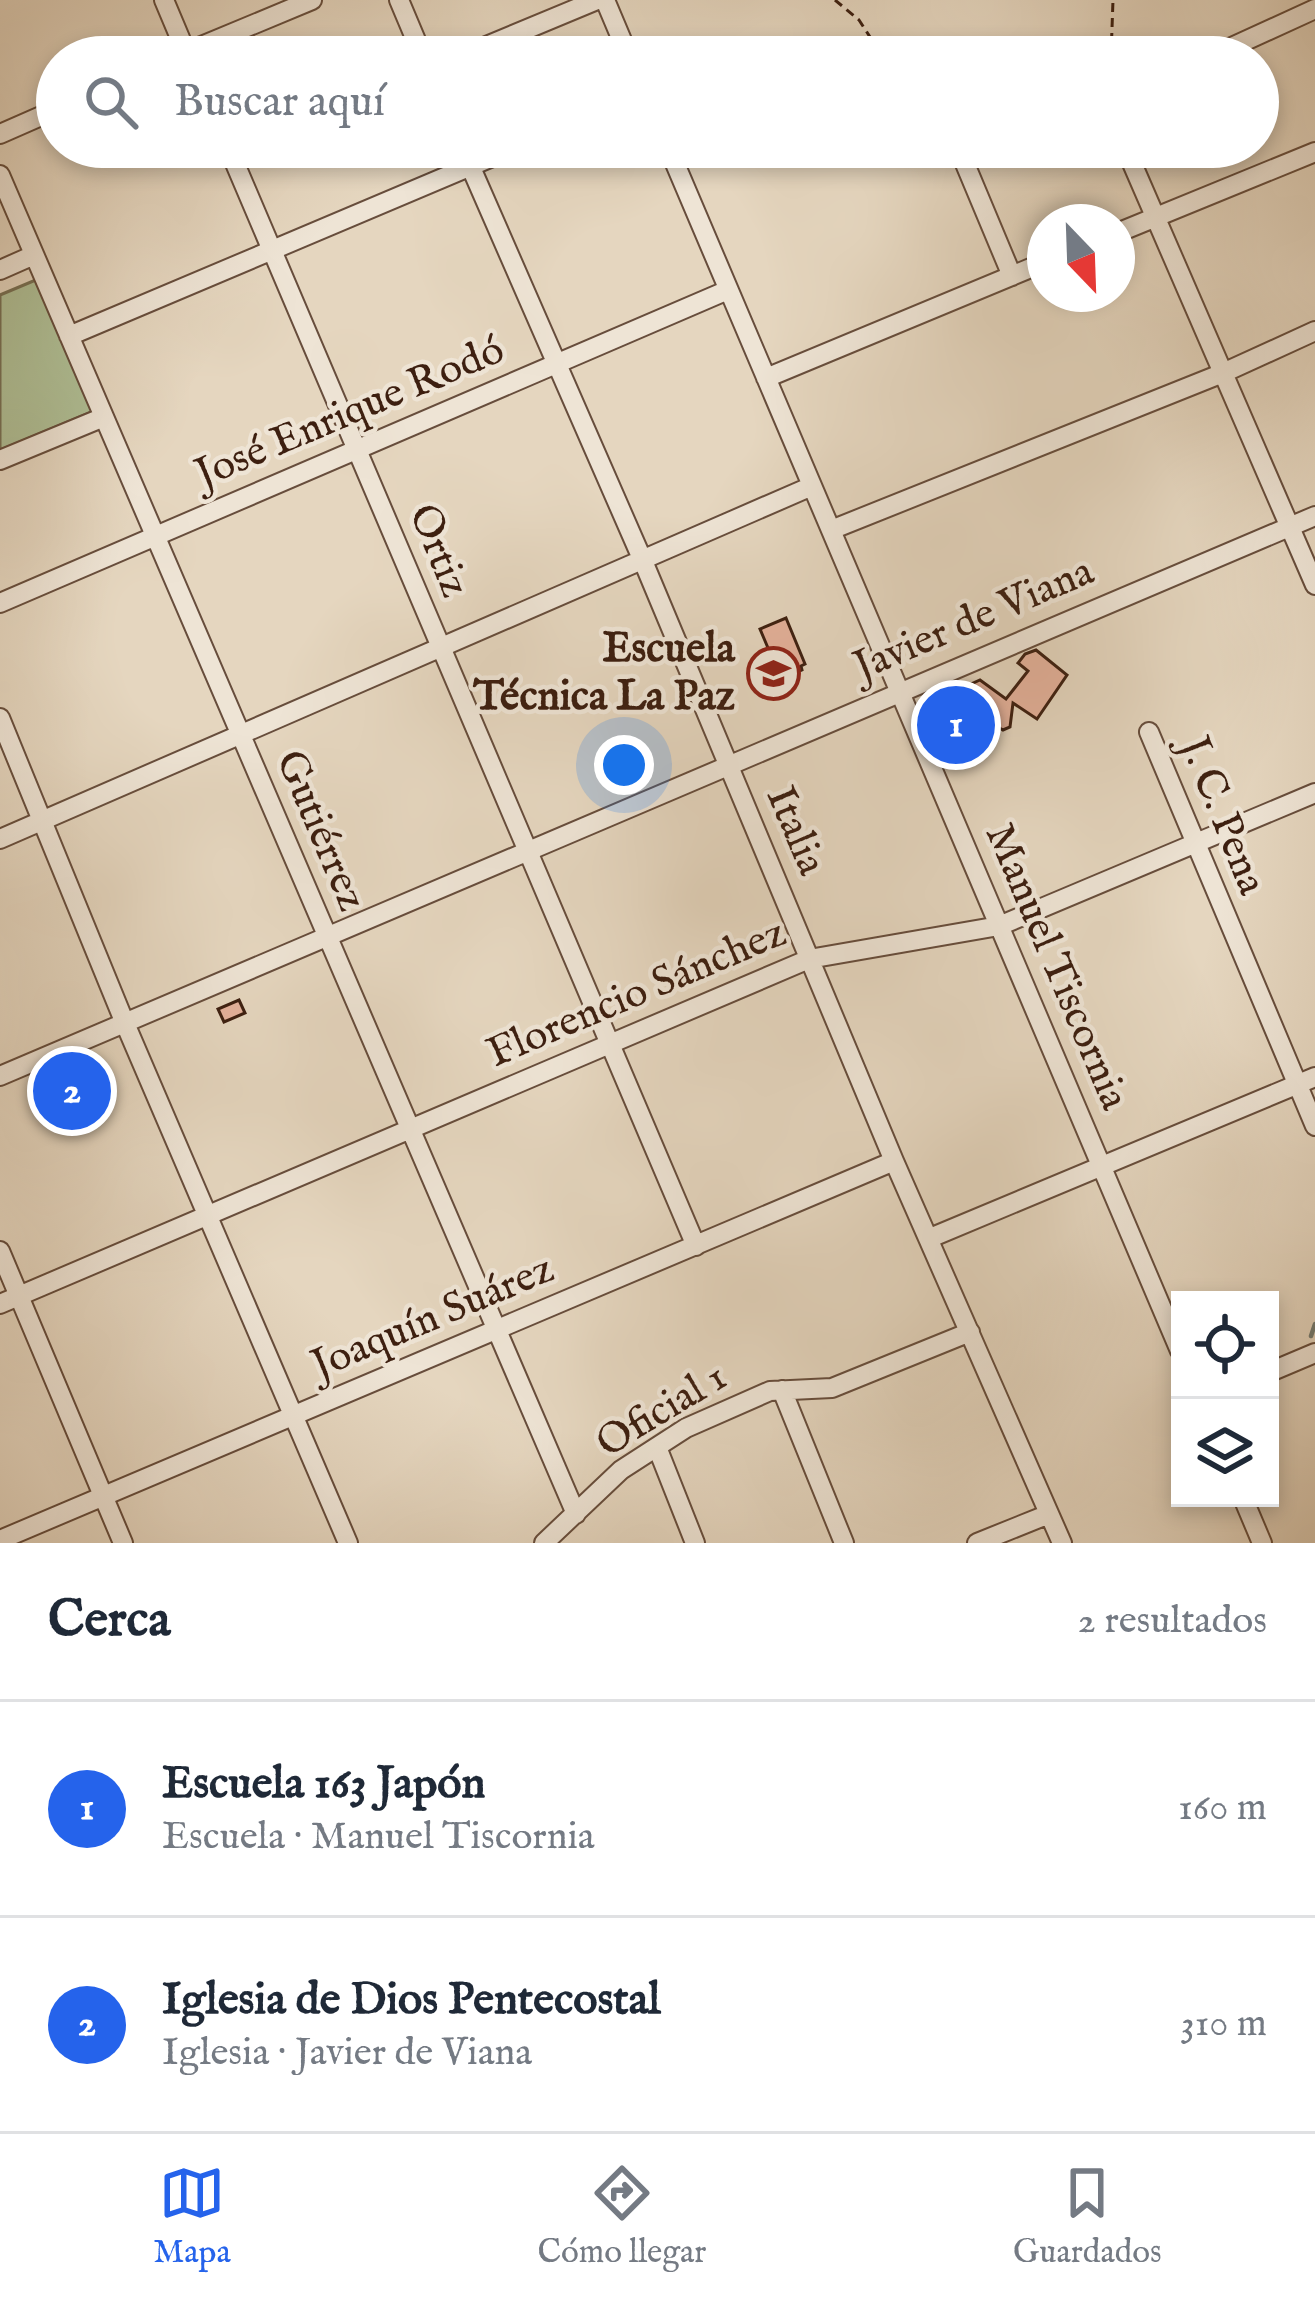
<!DOCTYPE html>
<html lang="es">
<meta charset="utf-8">
<style>
:root{--surface:#fff;--page:#f6f6f7;--text:#1f2937;--muted:#747a83;--line:#e0e1e3;--accent:#2563eb}
body{margin:0;font-family:"IM FELL English",serif;background:var(--page);color:var(--text)}
.controls{position:absolute;right:36px;bottom:36px;display:grid;overflow:hidden;border-radius:0px;box-shadow:0 6px 18px #0003}
.controls button{width:108px;height:108px;display:grid;place-items:center;padding:0;border:0;border-bottom:3px solid var(--line);background:var(--surface);color:var(--text);font:60px sans-serif}
.compass{position:absolute;left:1027px;top:204px;width:108px;height:108px;border-radius:50%;background:var(--surface);box-shadow:0 6px 18px #0003;rotate:157deg}
.you{position:absolute;left:624px;top:765px;width:42px;height:42px;margin:-30px;border:9px solid #fff;border-radius:50%;background:#1a73e8;box-shadow:0 0 0 18px #1a73e833}
.badge{display:grid;place-items:center;width:78px;height:78px;border-radius:50%;background:var(--accent);color:#fff;font-size:39px;font-weight:700}
.pin{position:absolute;translate:-50% -50%;border:6px solid #fff;box-shadow:0 3px 12px #0006}
.list{margin:0;padding:0;list-style:none}
h2{display:flex;justify-content:space-between;align-items:center;height:156px;margin:0;padding:0 48px;font-size:51px}
h2 small{font-size:39px;font-weight:400;color:var(--muted)}
.list li{display:grid;grid-template-columns:78px 1fr auto;gap:36px;align-items:center;box-sizing:border-box;height:216px;padding:0 48px;border-top:3px solid var(--line)}
.list b{display:block;font-size:45px;white-space:nowrap}
.list p{margin:0;font-size:39px;white-space:nowrap;color:var(--muted)}
.list em{font-size:39px;font-style:normal;color:var(--muted)}
.icon{flex:none;width:66px;height:66px;fill:none;stroke:currentColor;stroke-width:2;stroke-linecap:round;stroke-linejoin:round}
.map{position:relative;flex:none;width:1315px;height:1543px;overflow:hidden}
.search{position:absolute;background:var(--surface);box-shadow:0 6px 18px #0003;left:36px;right:36px;top:36px;height:132px;display:flex;align-items:center;gap:30px;box-sizing:border-box;padding:0 42px;border-radius:66px;color:var(--muted);font-size:45px}
.sheet{height:588px;background:var(--surface)}
nav{display:flex;justify-content:space-around;align-items:center;box-sizing:border-box;height:168px;border-top:3px solid var(--line);background:var(--surface);font-size:33px;color:var(--muted)}
nav a{display:grid;justify-items:center;gap:6px}
nav .on{color:var(--accent)}
.map>svg:first-child{display:block}
</style>
<div class="map">
<svg width="1315" height="1543" viewBox="0 0 1315 1543">
<rect width="100%" height="100%" fill="#e5d6bf"/>
<filter id="stains"><feTurbulence type="fractalNoise" baseFrequency=".00167" numOctaves="4"/><feColorMatrix values="0 0 0 0 .2 0 0 0 0 .09 0 0 0 0 .02 0 0 0 .5 -.17"/></filter>
<radialGradient id="worn" r=".72"><stop offset=".6" stop-color="#630" stop-opacity="0"/><stop offset="1" stop-color="#630" stop-opacity=".3"/></radialGradient>
<!-- green -->
<path fill="#afbf96" stroke="#766f53" stroke-width="3" d="M38 279 94 411 0 450V295Z"/>
<g fill="none" stroke-linecap="round" stroke-linejoin="round">
<!-- stream -->
<path stroke="#727b73" stroke-width="4.5" d="M1311 1336 1315 1324"/>
</g>
<!-- building -->
<path fill="#e5b29c" stroke="#3d1f10" stroke-width="3" d="M786 618 805 664 801 666 802 670 786 677 784 672 779 674 760 629Z
M1036 650 1067 675 1037 719 1013 703 1010 727 1003 730 996 726 989 728 965 712 963 724 956 728 949 724 938 699 980 680 1006 699 1028 671 1018 663 1025 654Z
M239 1000 245 1013 224 1022 218 1009Z
M73 1075 84 1101 70 1107 59 1081Z"/>
<g fill="none" stroke-linecap="round" stroke-linejoin="round">
<defs>
<path id="minor" d="M164 0 188 57
M399 0 423 57
M605 0 629 57
M175 57 312 0
M460 57 597 0
M1210 57 1315 9
M0 134 57 109
M228 147 696 1246
M462 147 643 561 894 1161 1062 1543
M668 147 1180 1351
M880 147H898
M958 147 1012 276
M1125 147 1315 585
M0 175 576 1514
M1117 233 1315 152
M0 270 34 255
M69 336 516 147
M766 378 1045 262
M0 460 104 417
M831 530 1223 373 1315 331
M0 603 728 290
M0 718 124 1021 348 1543
M1149 732 1315 1126
M0 839 812 486
M0 1076 1315 516
M930 1238 1315 1077
M0 1251 123 1543
M0 1304 809 959 999 926 1315 793
M1270 1372 1315 1353
M782 1390 844 1543
M657 1447 695 1543
M1243 1498 1262 1543
M0 1540 894 1161
M544 1543 621 1470 686 1428 770 1391 832 1388 970 1332
M977 1543 1049 1514"/>
</defs>
<!-- minor casing -->
<use href="#minor" stroke="#674d3c" stroke-width="22"/>
<!-- path -->
<path stroke="#3d1f10" stroke-width="3" stroke-dasharray="9 6" stroke-linecap="butt" d="M835 0 859 20 883 57
M1111 57 1113 0"/>
<!-- minor -->
<use href="#minor" stroke="#eee4d5" stroke-width="18"/>
</g>
<!-- icons -->
<defs>
<symbol id="school-ring" viewBox="-11 -11 22 22"><circle r="9.5" fill="#eee4d5" stroke="#8f2418" stroke-width="1.5"/><path d="M0-5L7-2L0 1L-7-2ZM-4 1L0 2.5L4 1V4Q0 6-4 4Z" fill="#8f2418"/></symbol>
</defs>
<g fill-rule="evenodd">
<use href="#school-ring" x="744" y="644" width="59" height="59"/>
</g>
<g text-anchor="middle" dominant-baseline="central" stroke-width="9" stroke-linejoin="round" paint-order="stroke">
<!-- street labels -->
<g font-size="42" fill="#3d1f10" stroke="#eee4d5">
<text transform="translate(350 413) rotate(-23)">José Enrique Rodó</text>
<text transform="translate(438 551) rotate(68)">Ortiz</text>
<text transform="translate(974 620) rotate(-23)">Javier de Viana</text>
<text transform="translate(1222 816) rotate(68)">J. C. Pena</text>
<text transform="translate(320 831) rotate(67)">Gutiérrez</text>
<text transform="translate(795 831) rotate(67)">Italia</text>
<text transform="translate(1056 967) rotate(67)">Manuel Tiscornia</text>
<text transform="translate(637 994) rotate(-23)">Florencio Sánchez</text>
<text transform="translate(433 1318) rotate(-23)">Joaquín Suárez</text>
<text transform="translate(662 1411) rotate(-31)">Oficial 1</text>
</g>
<!-- poi labels -->
<g font-size="42" font-weight="bold" fill="#3d1f10" stroke="#eee4d5" text-anchor="end">
<text x="735" y="649">Escuela<tspan x="735" dy="48">Técnica La Paz</tspan></text>
</g>
</g>
<rect width="100%" height="100%" filter="url(#stains)"/>
<rect width="100%" height="100%" fill="url(#worn)"/>
</svg>
<div class="controls">
<button><svg class="icon" aria-label="locate" viewBox="0 0 24 24"><circle cx="12" cy="12" r="6"/><path d="M12 2v4M12 18v4M2 12h4M18 12h4"/></svg></button>
<button><svg class="icon" aria-label="layers" viewBox="0 0 24 24"><path d="M12 4l9 5-9 5-9-5zM3 14l9 5 9-5"/></svg></button>
</div>
<svg class="compass" viewBox="-18 -18 36 36"><path d="M0-13l5 13h-10z" fill="#e53935"/><path d="M0 13l5-13h-10z" fill="#747a83"/></svg>
<div class="you"></div>
<div class="pin badge" style="left:956px;top:725px">1</div>
<div class="pin badge" style="left:72px;top:1091px">2</div>
<div class="search"><svg class="icon" aria-label="search" viewBox="0 0 24 24"><circle cx="10" cy="10" r="6"/><path d="M15 15l6 6"/></svg>Buscar aquí</div>
</div>
<section class="sheet">
<h2>Cerca<small>2 resultados</small></h2>
<ul class="list">
<li><span class="badge">1</span><div><b>Escuela 163 Japón</b><p>Escuela · Manuel Tiscornia</p></div><em>160 m</em></li>
<li><span class="badge">2</span><div><b>Iglesia de Dios Pentecostal</b><p>Iglesia · Javier de Viana</p></div><em>310 m</em></li>
</ul>
</section>
<nav>
<a class="on"><svg class="icon" aria-label="map" viewBox="0 0 24 24"><path d="M3 6l6-2 6 2 6-2v14l-6 2-6-2-6 2zM9 4v14M15 6v14"/></svg>Mapa</a>
<a><svg class="icon" aria-label="directions" viewBox="0 0 24 24"><path d="M12 3l9 9-9 9-9-9zM9 14v-3h6M13 9l2 2-2 2"/></svg>Cómo llegar</a>
<a><svg class="icon" aria-label="saved" viewBox="0 0 24 24"><path d="M7 4h10v16l-5-4-5 4z"/></svg>Guardados</a>
</nav>
